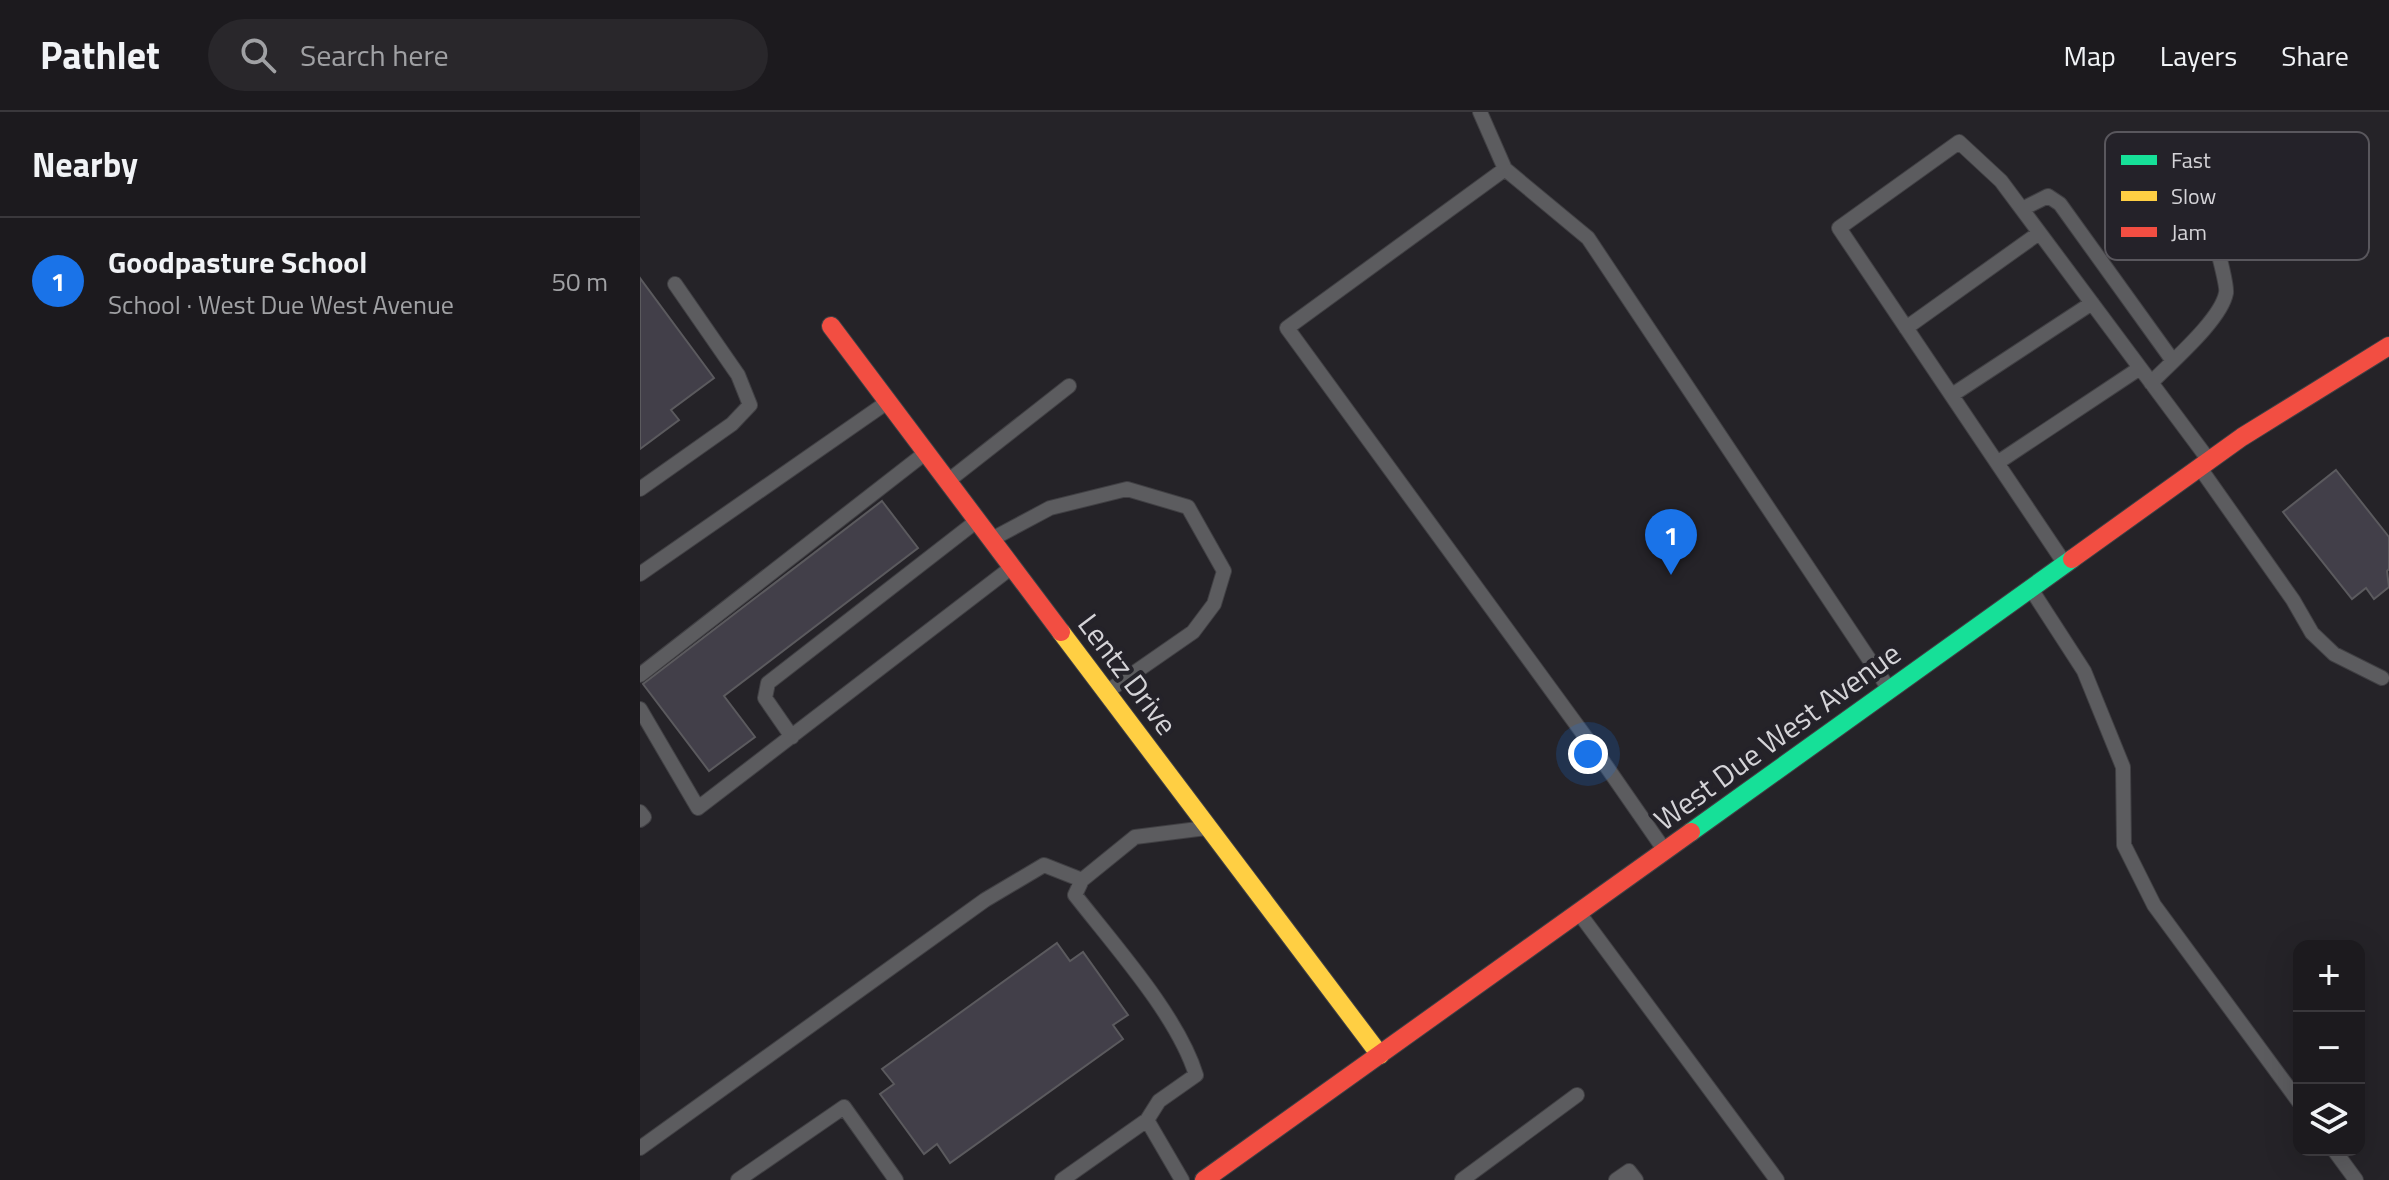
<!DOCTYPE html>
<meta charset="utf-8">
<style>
:root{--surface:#1c1a1e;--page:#29272b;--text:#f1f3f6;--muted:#a0a1a4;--line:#3a383c;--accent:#1a73e8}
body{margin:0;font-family:"Titillium Web",sans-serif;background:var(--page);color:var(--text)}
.controls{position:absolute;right:24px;bottom:24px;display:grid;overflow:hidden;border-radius:16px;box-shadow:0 8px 32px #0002}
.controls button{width:72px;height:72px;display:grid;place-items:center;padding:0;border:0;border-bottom:2px solid var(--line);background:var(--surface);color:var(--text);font:40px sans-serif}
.you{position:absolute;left:948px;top:642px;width:28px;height:28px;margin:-20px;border:6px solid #fff;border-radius:50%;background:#1a73e8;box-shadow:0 0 0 12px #1a73e833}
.badge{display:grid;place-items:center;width:52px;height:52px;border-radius:50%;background:var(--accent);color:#fff;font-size:26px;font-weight:700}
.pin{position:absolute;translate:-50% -66px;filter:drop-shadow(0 2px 4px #0008)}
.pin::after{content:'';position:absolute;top:42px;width:28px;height:24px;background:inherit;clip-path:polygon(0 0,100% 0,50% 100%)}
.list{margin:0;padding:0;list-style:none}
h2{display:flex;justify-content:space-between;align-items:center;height:104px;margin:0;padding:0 32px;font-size:34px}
h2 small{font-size:26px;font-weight:400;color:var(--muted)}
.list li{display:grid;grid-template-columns:52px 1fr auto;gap:24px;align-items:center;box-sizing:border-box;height:128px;padding:0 32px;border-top:2px solid var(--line)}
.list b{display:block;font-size:30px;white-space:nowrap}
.list p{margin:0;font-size:26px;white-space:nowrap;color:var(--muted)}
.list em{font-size:26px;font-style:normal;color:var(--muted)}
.icon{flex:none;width:44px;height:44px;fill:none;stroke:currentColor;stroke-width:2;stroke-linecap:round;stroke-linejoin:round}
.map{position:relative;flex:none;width:1749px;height:1068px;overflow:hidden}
header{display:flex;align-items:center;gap:48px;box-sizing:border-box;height:112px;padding:0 40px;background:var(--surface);border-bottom:2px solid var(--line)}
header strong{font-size:38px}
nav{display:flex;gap:44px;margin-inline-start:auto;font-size:28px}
.search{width:560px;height:72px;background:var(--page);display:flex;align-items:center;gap:20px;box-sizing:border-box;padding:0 28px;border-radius:44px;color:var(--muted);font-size:30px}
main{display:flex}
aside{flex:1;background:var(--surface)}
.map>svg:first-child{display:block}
</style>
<header>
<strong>Pathlet</strong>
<div class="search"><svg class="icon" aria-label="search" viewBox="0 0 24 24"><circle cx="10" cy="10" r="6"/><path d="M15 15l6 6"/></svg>Search here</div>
<nav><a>Map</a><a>Layers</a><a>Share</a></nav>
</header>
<main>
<aside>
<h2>Nearby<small></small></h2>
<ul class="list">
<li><span class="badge">1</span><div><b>Goodpasture School</b><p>School · West Due West Avenue</p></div><em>50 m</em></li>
</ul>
</aside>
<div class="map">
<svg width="1749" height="1068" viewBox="0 0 1749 1068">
<rect width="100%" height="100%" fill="#252328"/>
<!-- building -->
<path fill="#423f49" stroke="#5b5a5e" stroke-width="2" d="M0 166 74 266 31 298 39 308 0 337Z
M1696 358 1749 425V457L1747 459 1749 475 1734 487 1726 476 1712 487 1643 400Z
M242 389 278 436 84 584 115 625 69 659 3 572Z
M417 831 430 849 443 840 488 903 473 913 483 927 310 1051 297 1032 284 1042 240 982 254 972 242 957Z"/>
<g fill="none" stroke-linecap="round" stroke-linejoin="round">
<defs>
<path id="lane" d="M840 0 865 57
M1382 97 1408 84 1420 92 1533 249
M1266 216 1399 121
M1511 271C1531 250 1581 208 1586 181 1588 172 1570 111 1567 97
M1312 283 1452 191
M1357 351 1500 256
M1560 356 1653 488 1672 521 1694 542 1742 566
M308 369 429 274
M0 377 92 312 110 293 98 263 35 172
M352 427 410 396 487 377 548 395 584 459 574 492 553 520 468 579
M1425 452 1199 116 1319 30 1361 69 1568 347
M0 462 246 291
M1391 477 1444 559 1483 655 1484 733 1514 793 1659 990
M0 563 284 342
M0 597 58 696 372 455
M152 625 125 586 128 571 338 408
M0 700 4 705 0 708
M1023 736 955 638 647 216 865 57 948 126 1249 577
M939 801 1137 1068
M0 1036 345 788 404 753 442 768
M1694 1038 1716 1068
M98 1068 204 995 256 1068
M422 1068 507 1008
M542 1068 507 1008 519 989 556 963C538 904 474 833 435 783L442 768 495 725 566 716
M822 1068 937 983
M976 1068 989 1059 996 1068"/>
<path id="fast" d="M1051 720 1432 447"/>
<path id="slow" d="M421 520 740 943"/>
<path id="jam" d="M191 214 421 520
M1432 447 1602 325 1749 234
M564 1068 1051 720"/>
</defs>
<!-- lane casing -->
<use href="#lane" stroke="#414044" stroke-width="16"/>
<!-- fast casing -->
<use href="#fast" stroke="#414044" stroke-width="20"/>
<!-- slow casing -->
<use href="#slow" stroke="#414044" stroke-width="20"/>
<!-- jam casing -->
<use href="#jam" stroke="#414044" stroke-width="20"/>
<!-- lane -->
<use href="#lane" stroke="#5c5c5f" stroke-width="14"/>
<!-- fast -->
<use href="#fast" stroke="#16e098" stroke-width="18"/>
<!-- slow -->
<use href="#slow" stroke="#ffcf43" stroke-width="18"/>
<!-- jam -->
<use href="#jam" stroke="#f24e42" stroke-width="18"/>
</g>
<g text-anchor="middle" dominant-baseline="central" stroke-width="8" stroke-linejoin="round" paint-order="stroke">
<!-- street labels -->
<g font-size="30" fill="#d4d3d7" stroke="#242229">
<text transform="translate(488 562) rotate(53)">Lentz Drive</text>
<text transform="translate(1137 624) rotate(-36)">West Due West Avenue</text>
</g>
</g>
<!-- legend -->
<rect x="1465" y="20" width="264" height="128" rx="12" fill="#242229" stroke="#59575d" stroke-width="2"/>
<rect x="1481" y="43" width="36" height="10" fill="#16e098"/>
<rect x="1481" y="79" width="36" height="10" fill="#ffcf43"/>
<rect x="1481" y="115" width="36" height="10" fill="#f24e42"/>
<g font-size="22" fill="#d4d3d7">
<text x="1531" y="56">Fast</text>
<text x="1531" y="92">Slow</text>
<text x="1531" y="128">Jam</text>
</g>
</svg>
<div class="controls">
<button>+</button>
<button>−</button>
<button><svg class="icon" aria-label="layers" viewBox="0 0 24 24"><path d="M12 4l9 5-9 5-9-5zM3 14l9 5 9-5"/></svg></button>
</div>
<div class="you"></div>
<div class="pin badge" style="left:1031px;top:463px">1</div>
</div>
</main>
